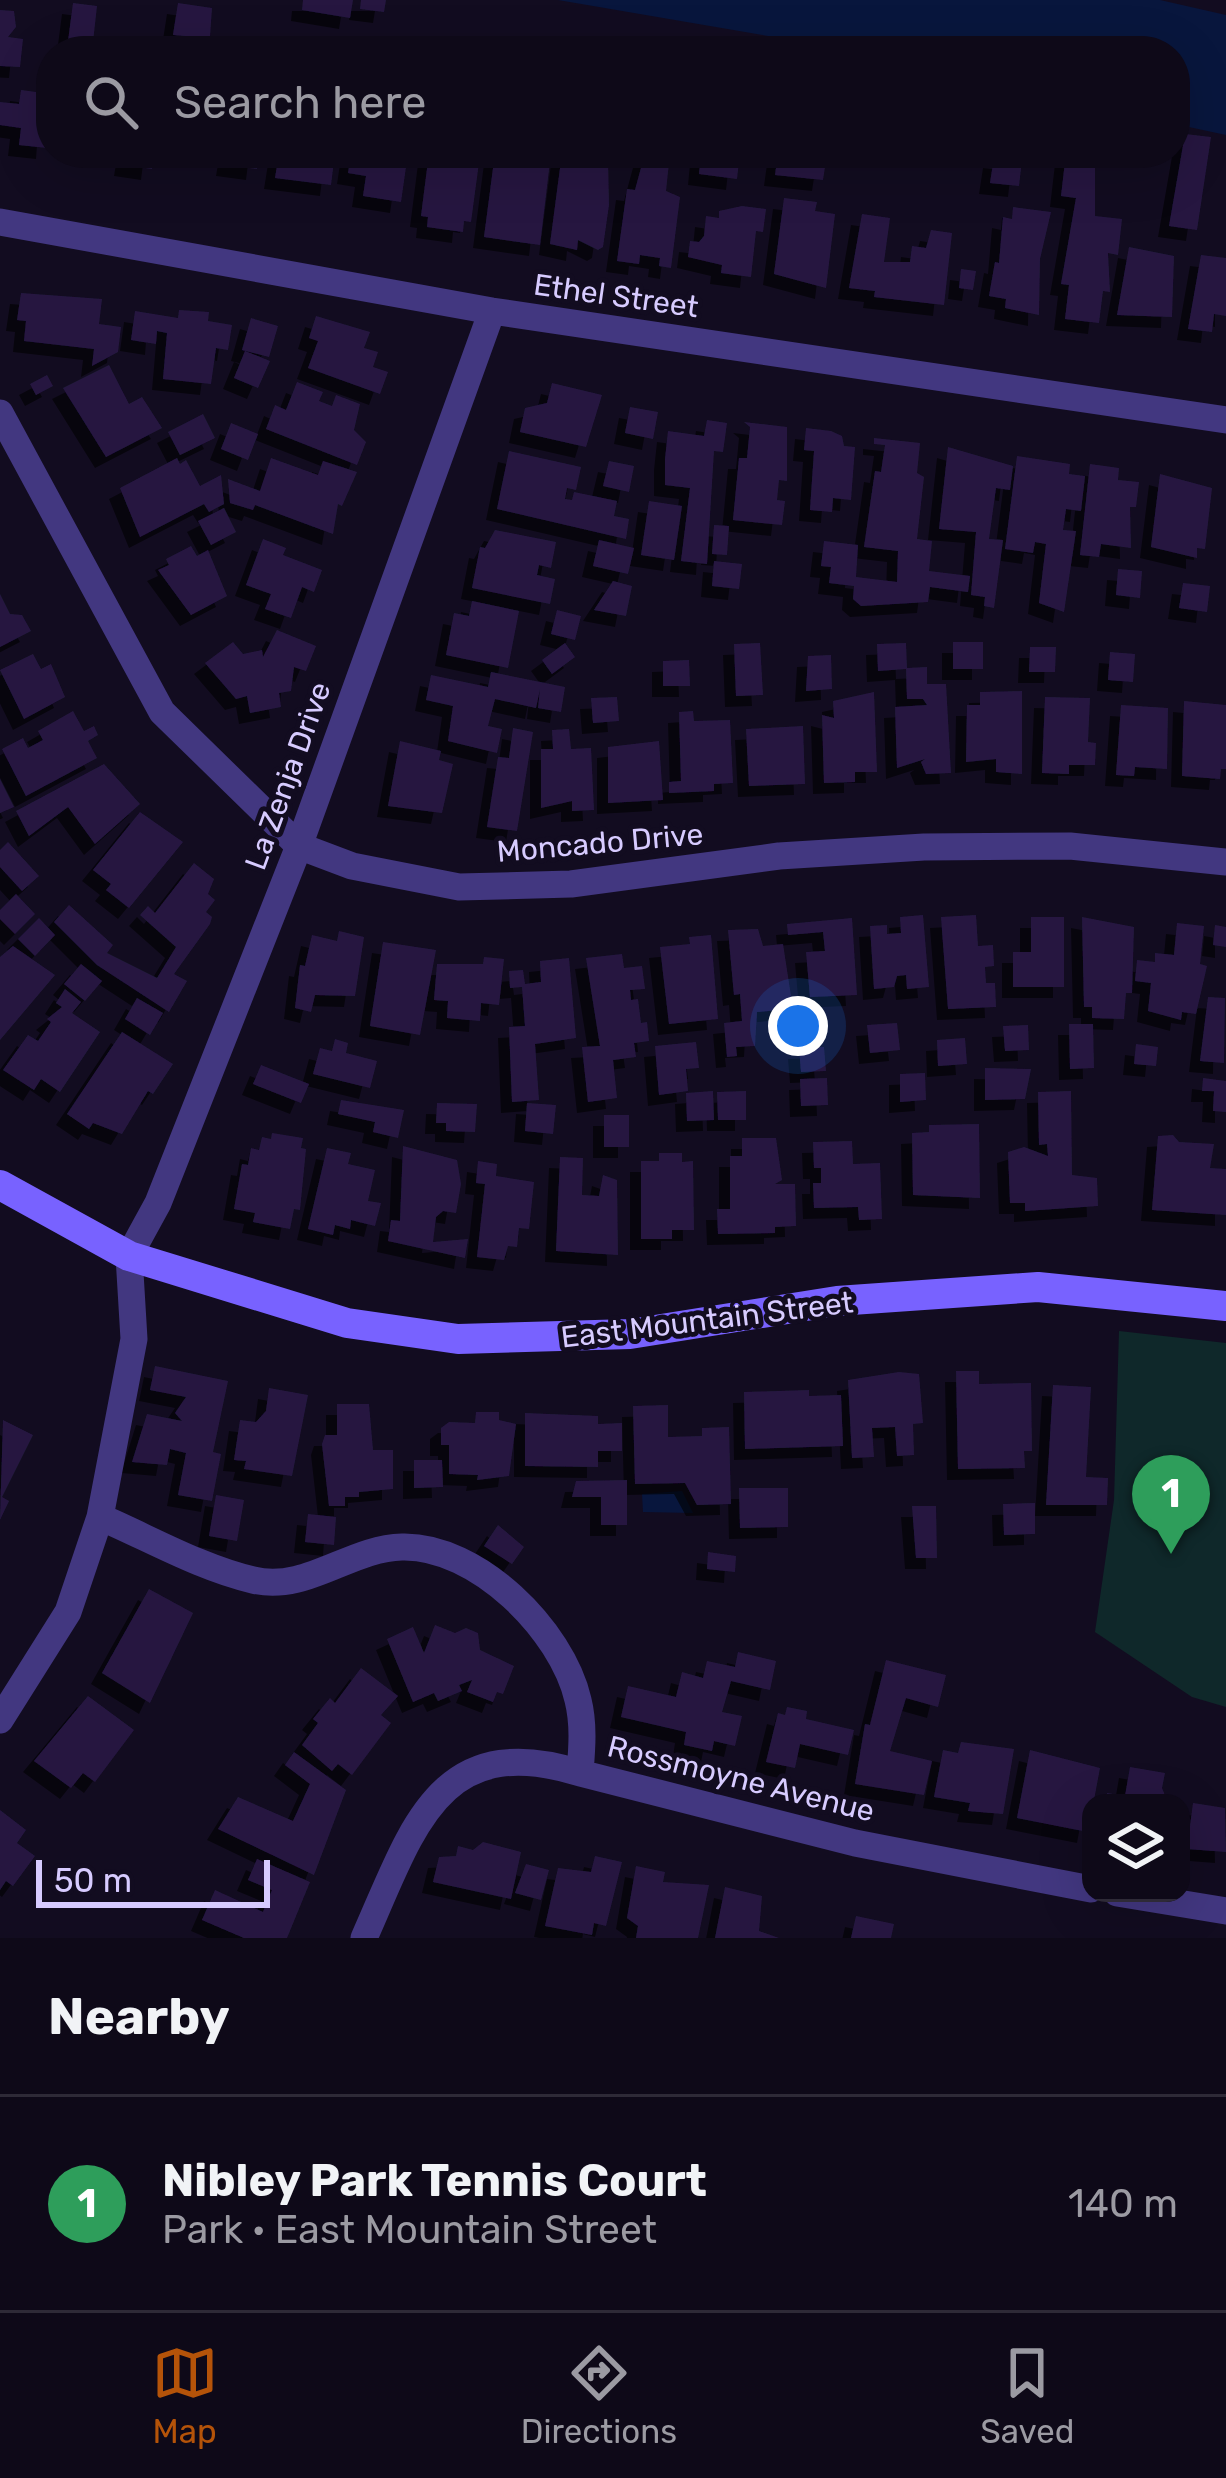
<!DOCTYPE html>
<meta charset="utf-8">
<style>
:root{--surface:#0e0918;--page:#1c1725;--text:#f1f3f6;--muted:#9b9aa2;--line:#2e2a37;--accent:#b45309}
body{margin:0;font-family:Rubik,sans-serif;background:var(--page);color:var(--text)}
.controls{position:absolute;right:36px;bottom:36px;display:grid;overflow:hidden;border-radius:24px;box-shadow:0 12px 48px #0002}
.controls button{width:108px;height:108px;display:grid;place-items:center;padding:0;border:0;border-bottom:3px solid var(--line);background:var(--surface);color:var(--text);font:60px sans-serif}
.scale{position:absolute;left:36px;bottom:30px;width:234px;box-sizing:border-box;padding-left:12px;border:6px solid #d7cbff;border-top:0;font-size:33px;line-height:42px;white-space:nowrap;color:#d7cbff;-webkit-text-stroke:9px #120c20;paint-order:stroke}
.you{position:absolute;left:798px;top:1026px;width:42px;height:42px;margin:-30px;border:9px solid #fff;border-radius:50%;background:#1a73e8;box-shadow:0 0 0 18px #1a73e833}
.badge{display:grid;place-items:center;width:78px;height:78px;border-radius:50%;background:var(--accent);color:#fff;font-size:39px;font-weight:700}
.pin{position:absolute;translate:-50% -99px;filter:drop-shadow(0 3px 6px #0008)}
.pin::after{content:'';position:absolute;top:63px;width:42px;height:36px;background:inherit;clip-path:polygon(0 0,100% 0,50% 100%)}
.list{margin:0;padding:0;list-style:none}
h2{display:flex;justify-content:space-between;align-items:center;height:156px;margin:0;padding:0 48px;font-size:51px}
h2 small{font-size:39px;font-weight:400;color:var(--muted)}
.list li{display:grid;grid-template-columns:78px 1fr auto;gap:36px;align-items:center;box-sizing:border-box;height:216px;padding:0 48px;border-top:3px solid var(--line)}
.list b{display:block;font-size:45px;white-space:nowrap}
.list p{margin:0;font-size:39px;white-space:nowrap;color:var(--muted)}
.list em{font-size:39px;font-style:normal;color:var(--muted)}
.icon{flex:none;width:66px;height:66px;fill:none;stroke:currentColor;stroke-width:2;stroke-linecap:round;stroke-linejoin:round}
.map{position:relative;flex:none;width:1226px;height:1938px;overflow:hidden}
.search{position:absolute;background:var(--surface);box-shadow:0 12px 48px #0002;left:36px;right:36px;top:36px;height:132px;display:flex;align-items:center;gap:30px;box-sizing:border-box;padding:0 42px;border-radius:48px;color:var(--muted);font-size:45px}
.sheet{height:372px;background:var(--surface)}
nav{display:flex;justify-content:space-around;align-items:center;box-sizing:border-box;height:168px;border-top:3px solid var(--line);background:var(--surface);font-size:33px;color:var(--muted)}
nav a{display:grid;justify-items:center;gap:6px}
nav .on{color:var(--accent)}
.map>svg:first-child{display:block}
</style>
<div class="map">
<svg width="1226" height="1938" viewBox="0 0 1226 1938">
<defs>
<filter id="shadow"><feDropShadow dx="-11" dy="11" stdDeviation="0" flood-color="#0009"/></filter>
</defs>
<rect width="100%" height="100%" fill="#120c20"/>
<!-- green -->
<path fill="#0f282a" d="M1119 1331 1226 1343V1707L1192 1697 1095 1632 1114 1500Z"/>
<!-- water -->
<path fill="#08163d" d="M558 0H1160L1226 15V135L1175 124V51H856Z
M682 1491 693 1513 643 1512 642 1494Z"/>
<!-- building -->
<path fill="#251841" filter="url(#shadow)" d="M303 0H353L350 18 302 10Z
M361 0H386L384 12 360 9Z
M73 3 97 6 92 51 67 49Z
M178 3 212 8 209 51H183L185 36 173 35Z
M0 10 14 11 16 27 8 37 23 39 20 67 0 66Z
M213 38 236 41 234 51H211Z
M21 90 51 94 47 148 19 145 21 128 0 125V102L19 104Z
M1185 134 1211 137 1197 230 1169 226Z
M127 153H154L152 169 125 165Z
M229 153H259L257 169 227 165Z
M279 153H335L331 185 275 178Z
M351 153H408L401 202 363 196 366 176 348 173Z
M429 153 480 155 471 222 464 221 463 232 427 227 428 217 421 216Z
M495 153H551L540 245 484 237Z
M562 153 608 158 609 205 603 247 598 250 578 240 577 250 550 244Z
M645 153H670L666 191 680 197 671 268 659 266 660 258 640 255 639 264 617 261 627 189 635 190Z
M701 153H740L737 179 699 174Z
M778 153 827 154 823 180 775 175Z
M1066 153H1095V216L1122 219 1118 255 1108 253 1110 292 1103 291 1099 323 1065 319 1069 285 1061 284 1076 198 1061 196Z
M994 157 1022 160 1019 186 990 183Z
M784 198 817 202 815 211 835 214 826 288 774 274Z
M742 206 766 209 763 232 756 231 751 277 721 273 722 265 688 257 690 241 699 242 704 236 706 216 719 218V211Z
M1013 207 1051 212 1040 259 1039 315 1005 308 1006 299 989 296 995 262 999 263 1003 217 1012 219Z
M862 214 890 218 884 262H910L912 246 926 248 931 230 952 233 944 305 874 297 875 291 849 288Z
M1129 247 1174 256 1172 317 1117 315Z
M1201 255 1226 258V316L1214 314 1212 332 1188 329Z
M961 269 976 271 973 290 959 288Z
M21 293 102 299 99 324 121 327 118 352 92 366 94 349 24 341 26 321 17 320Z
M179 310 209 312 208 321 232 325 228 350 216 348 211 384 163 379 167 333 157 331 156 344 131 340 135 311 178 318Z
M316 316 370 332 364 348 378 352 373 367 388 372 380 394 308 368 318 341 309 338Z
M251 318 278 326 269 357 242 350Z
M245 351 270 361 258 388 234 378Z
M109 365 129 404 142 397 162 428 106 457 63 388Z
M47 375 53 386 36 395 30 384Z
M297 382 323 392 319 401 332 406 336 395 360 404 354 430 366 442 357 465 266 429 275 405 286 410Z
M552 383 602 395 586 447 520 432 525 408 547 403Z
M630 407 658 412 653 439 625 433Z
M203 414 215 438 180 455 168 432Z
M707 420 727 423 723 452 714 451 707 564 681 561 690 488 665 485V459L668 431 704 436Z
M744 422 787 427V481L779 480 777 500 785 501 782 525 733 520 739 458H747L750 427Z
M231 423 258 434 248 460 221 449Z
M806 428 831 431 842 436 844 446 855 447 851 500 833 498 832 512 810 510 814 451 804 450Z
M874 438 920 443 917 473 924 477 917 539 932 541 929 571 970 576 968 592 930 587 928 602 861 606 853 599 854 586 829 583 831 567 821 566 824 541 858 545 856 577 897 582 898 551 864 547 875 471 881 472 885 445 874 444Z
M948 447 1013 466 1010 490 996 488 989 539 1003 540 994 608 984 606 985 597 971 595 976 532 939 529Z
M509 451 581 467 576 490 567 488 565 499 572 500 574 492 617 501 614 516 629 519 626 539 497 509Z
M1017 456 1070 464 1069 474 1085 476 1081 511 1066 509 1063 530 1076 531 1064 612 1039 603 1046 544 1035 542 1033 553 1005 549Z
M177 458 180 464 186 460 200 486 221 475 224 504 209 512 204 504 140 537 120 488Z
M271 458 318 475 323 461 357 472 342 506 338 504 333 534 255 505 253 510 230 503 228 479 260 491Z
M609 461 634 466 629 492 603 486Z
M1090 464 1119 468 1118 480 1139 482 1136 507H1130L1131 548 1101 544 1099 557 1080 555Z
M1160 474 1212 488 1205 549 1197 548V558L1151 547Z
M649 501 682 506 674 560 641 555Z
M224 508 236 532 211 545 198 521Z
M714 525 729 526 727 555 712 554Z
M495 530 556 542 551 568 539 565 537 575 555 579 550 604 472 588 480 547 485 548Z
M263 539 286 548 283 555 322 570 314 592 302 587 291 618 265 609 271 594 246 585Z
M599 540 634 548 628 574 593 566Z
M191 546 197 556 208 550 227 596 191 615 158 570 169 565 166 559Z
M714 561 742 564 739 589 712 586Z
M1118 569 1142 571 1140 598 1116 595Z
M613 581 632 586 626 616 594 610Z
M1183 583 1210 586 1207 612 1179 608Z
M0 594 10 614 22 615 31 631 0 647Z
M472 601 519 611 508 668 446 655 454 613 469 616Z
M557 610 581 616 575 640 551 634Z
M277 630 316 646 306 671 294 667 291 691 279 693 281 707 250 713 247 696 236 699 205 663 233 642 243 654 262 650 263 657Z
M953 642H983V669H953Z
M565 643 575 657 552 674 542 660Z
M760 643 763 695 736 696 734 644Z
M906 643 907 668 927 667V684H946L951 773 926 774 921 762 925 759 897 768 895 707 927 705 923 699H907L906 669 878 671 877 644Z
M1030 647H1056L1055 672H1029Z
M1110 652 1135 654 1133 682 1108 680Z
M33 654 41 669 51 664 65 697 24 719 0 670Z
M831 655 832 689 806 691 808 656Z
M689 660 690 686H663V661Z
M491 672 565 687 561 712 538 708 540 689 536 708 495 699 488 726 502 729 497 753 448 741 453 706 426 700 431 675 488 687Z
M1022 691V774L996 772V759L966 762 967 705H980V692Z
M874 692 877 772H855V782L824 783 822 715 834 718 833 701Z
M617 697 619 721 593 723 591 698Z
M1045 697 1090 698 1088 742 1096 743 1095 765H1069V774L1042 773Z
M1184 701 1226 705V769H1221L1220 779 1182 776Z
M1121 705 1168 708 1167 769 1135 767 1134 776 1116 775Z
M73 711 84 731 94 726 98 735 88 741 97 758 26 796 2 749 23 738 28 748 43 740 38 731Z
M693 711 694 721 730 720 733 783 714 784V791L669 793V782L681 781 679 712Z
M803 726 805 784 749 786 746 729Z
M513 728 533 732 517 831 487 827 498 757 509 758Z
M569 729 571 749 591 748 594 810 572 811V801L541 808V749H553L552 730Z
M400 741 441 751 439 760 453 764 442 813 388 806Z
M659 741 663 800 608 803V747Z
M104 764 140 804 95 844 68 807 29 836 16 811Z
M0 779 14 807 0 813Z
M140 812 183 842 129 908 106 890 111 884 93 870Z
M8 842 39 876 22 891 0 867V850Z
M194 863 214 879 208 894 215 900 206 912 212 917 210 924 174 974 187 981 169 1012 97 965 54 922 69 905 113 945 107 953 157 978 176 947 140 915 148 906 155 913Z
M16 894 35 914 15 934 0 919V910Z
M923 915 929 987 907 989 906 975 897 976 894 987 874 989 870 926 887 925V934L901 933 900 917Z
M976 915 978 946 993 945 994 966 985 967 986 983H995L996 1007 948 1009 941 917Z
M1031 917H1064V987H1013V952H1031Z
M1082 917 1134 927 1132 993H1126L1124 1019 1092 1018V1007H1084Z
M39 918 55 935 35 956 18 939Z
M852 918 857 995 810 997 806 952 825 951 823 932 788 935 787 924Z
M1177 923 1204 926 1200 964 1207 966 1196 1014 1182 1012 1181 1020 1148 1011 1151 983 1135 981 1137 960 1155 962V953L1174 955Z
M1215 925 1226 927V947L1213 945Z
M758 929 763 946 783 944 793 1009 757 1012 755 1046 736 1047 737 1056 727 1057 724 1023 742 1021 740 994 734 995 728 930Z
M339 931 364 937 355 996 315 995 311 1012 295 1008 300 965 305 966 312 935 337 941Z
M711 935 718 1019 669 1024 660 947 690 944 689 937Z
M383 942 436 950 420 1035 370 1026Z
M13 946 55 975 0 1040V957Z
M622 954 624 968 642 966 645 989 630 990 631 1000 638 999 641 1023 647 1022 649 1041 634 1043 636 1057 613 1060 617 1098 588 1102 582 1047 600 1046 586 958Z
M484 957 504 959 499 1005 481 1003 480 1021 447 1018 448 1001 434 1000 437 964H483Z
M569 958 576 1038 535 1044 539 1100 512 1102 509 1027 525 1026 522 987 510 988 509 971 523 970 525 984 541 982 540 961Z
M81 964 102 981 85 1001 64 984Z
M65 989 81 1002 72 1013 100 1032 60 1092 41 1079 34 1090 3 1070 28 1035 38 1041 51 1022 47 1019 62 1007 56 1003Z
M1208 997 1225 998 1224 1063 1200 1061Z
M137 998 163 1013 150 1035 125 1019Z
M897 1023 900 1050 870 1053 867 1025Z
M1069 1024H1093L1094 1068 1070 1069Z
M1028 1025 1029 1050 1005 1051 1003 1026Z
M122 1032 173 1064 153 1094 148 1091 122 1134 93 1123 89 1129 67 1114Z
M965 1038 967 1064 938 1066 937 1040Z
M335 1039 348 1043 346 1053 377 1061 370 1088 313 1074 320 1048 332 1051Z
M696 1042 699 1068 686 1069 688 1091 659 1095 655 1046Z
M1136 1044 1158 1047 1156 1066 1134 1064Z
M824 1047 826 1071 801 1072 799 1048Z
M261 1065 309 1084 301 1103 253 1084Z
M985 1068 1031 1069 1025 1099 985 1100Z
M925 1073 926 1100 900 1102V1074Z
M827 1078 828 1105 801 1106 800 1079Z
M1203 1078 1226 1081V1112L1213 1111 1214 1091H1202Z
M713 1091 714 1120 687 1121 686 1093Z
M746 1091V1120H718L717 1092Z
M1071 1091 1072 1175 1097 1178 1098 1206 1025 1211V1203H1010L1008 1152 1024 1147 1048 1156 1047 1144 1039 1145 1038 1092Z
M341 1100 404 1110 398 1138 373 1132 375 1122 338 1114Z
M437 1103 477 1104 475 1132 446 1131V1123H436Z
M527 1103 556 1105 553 1134 525 1131Z
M604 1115H629V1147H604Z
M979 1124 980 1198 913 1195 912 1133 929 1132V1125Z
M272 1133 303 1138 301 1148 306 1149 300 1210 294 1209 290 1229 253 1222 255 1213 234 1209 242 1164 248 1165 251 1148 259 1150 262 1137 271 1139Z
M1173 1135 1179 1142 1214 1144 1210 1168 1226 1169V1215L1152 1210 1158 1136Z
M742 1138H776L782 1180 775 1184H795L796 1226 775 1227V1233L718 1234 717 1209H730V1156H742Z
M852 1141 853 1164 880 1163 882 1219 859 1220 858 1207 814 1208 813 1183H821V1168H814L813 1142Z
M403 1146 457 1160 461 1184 456 1213 443 1211 436 1217 433 1242 468 1239 465 1258 388 1241 391 1220 400 1221Z
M327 1148 351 1153 348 1164 375 1170 368 1201 381 1203 375 1226 351 1220 350 1229 335 1225 333 1235 308 1229Z
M659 1153H682V1162L693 1161 694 1230H672V1239H641V1161H659Z
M560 1157 583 1158 582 1195 599 1196 603 1175 617 1180 618 1255 556 1251Z
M478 1161 497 1164 496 1176 534 1182 529 1229 519 1228 517 1247 508 1246 504 1260 477 1257 485 1184 476 1183Z
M155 1366 228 1381 213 1452 221 1454 212 1501 178 1495 186 1453 170 1449 167 1465 132 1462 147 1414 182 1421 175 1413 186 1397 150 1390Z
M956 1371H979V1384L1031 1383 1032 1451H1024L1025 1468 958 1469Z
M899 1372 919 1374 923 1423 913 1424 914 1455 897 1456 895 1427 872 1428 874 1457 852 1458 848 1380Z
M1053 1385 1091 1387 1086 1477 1108 1478 1107 1505H1046Z
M269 1388 308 1395 292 1476 244 1469 246 1461 234 1460 240 1420 256 1422 266 1411Z
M809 1390V1396L841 1395 843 1446 745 1449 744 1392Z
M337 1404H369L373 1450H393V1489L359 1492V1497H345V1506H329L322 1444 325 1435H337Z
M668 1405V1437L702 1436V1428L729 1427 731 1504 697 1505 685 1483 635 1484 633 1406Z
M476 1412H499V1420L516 1424 509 1476 477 1480 478 1475 449 1474V1445H441V1428L449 1422 475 1423Z
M525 1413 598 1416V1424L622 1423V1451H598V1467L525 1466Z
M3 1420 33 1435 2 1497 9 1501 0 1520Z
M414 1460H442L443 1487 414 1488Z
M627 1480V1525H601V1497H572L576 1481Z
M739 1488H788V1527L740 1528Z
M216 1495 244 1500 237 1541 209 1536Z
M1035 1503V1534L1004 1535 1003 1504Z
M912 1506H936L937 1558H916Z
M308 1514 336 1517 334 1545 305 1542Z
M498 1525 524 1547 512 1564 484 1546Z
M708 1552 736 1556 735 1572 707 1569Z
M149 1589 193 1613 150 1703 102 1673Z
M435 1625 455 1633 466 1628 478 1633 480 1650 514 1666 503 1694 497 1692 493 1702 467 1692 472 1680 459 1685 462 1691 438 1701 434 1693 413 1702 387 1639 413 1627 424 1653Z
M738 1652 776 1661 770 1690 731 1681 722 1712 742 1716 735 1746 714 1741 712 1751 684 1745 686 1732 621 1717 628 1686 676 1697 682 1672 703 1678 707 1661 735 1667Z
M886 1660 946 1675 938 1707 906 1698 890 1751 932 1761 924 1795 855 1784 865 1724 870 1725Z
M361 1668 398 1696 381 1715 391 1723 352 1775 338 1764 332 1771 302 1745 318 1723 313 1719 330 1698 335 1703Z
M88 1696 134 1730 95 1782 83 1773 71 1788 34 1761Z
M787 1707 807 1711 806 1719 854 1730 848 1755 800 1744 795 1768 766 1762 778 1713 785 1715Z
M961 1742 1014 1749 1003 1814 968 1811 970 1803 934 1797 943 1750 958 1753Z
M1030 1750 1100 1768 1088 1832 1017 1818Z
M294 1752 346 1790 314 1875 218 1829 238 1797 293 1821 310 1784 285 1765Z
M1130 1767 1165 1773 1162 1788 1168 1803H1105L1107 1793 1125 1796Z
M1193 1803 1225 1808 1226 1852 1187 1849Z
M0 1810 26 1830 17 1843 35 1856 13 1886 6 1881 0 1890Z
M483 1842 521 1852 511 1899 433 1882 439 1857 456 1856 458 1846 473 1850Z
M595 1856 622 1862 606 1926 594 1923 592 1935 545 1926 558 1868 591 1872Z
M257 1859 310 1882 287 1938H244L202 1920 215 1890 263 1912 272 1890 248 1880Z
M526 1864 549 1870 541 1900 515 1893Z
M636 1866 665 1872 663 1882 709 1885 698 1938H636L638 1926 627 1918Z
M725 1887 762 1896 759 1931 779 1938H715Z
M856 1916 894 1924 891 1938H851Z"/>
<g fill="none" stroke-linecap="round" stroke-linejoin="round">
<!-- street -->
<path stroke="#423780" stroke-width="27" d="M0 222 492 311 1226 420
M0 413 162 712 299 846 352 866 459 887 571 884 779 856 924 847 1070 846 1226 862
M100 1517C149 1538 201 1568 253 1580 306 1593 350 1548 402 1547 477 1545 562 1630 578 1700 584 1724 582 1748 580 1773L855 1843 1091 1889
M0 1720 68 1612 100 1517 134 1339 129 1256 158 1203 299 846 492 311
M1117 1893 1226 1911
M364 1938C412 1831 438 1728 580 1773"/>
<!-- secondary -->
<path stroke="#7862ff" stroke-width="30" d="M0 1185 129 1256 347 1323 458 1339 630 1334 837 1301 1038 1287 1226 1306"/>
</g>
<g text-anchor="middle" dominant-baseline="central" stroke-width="10" stroke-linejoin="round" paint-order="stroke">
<!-- street labels -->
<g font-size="30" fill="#d7cbff" stroke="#120c20">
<text transform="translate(616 296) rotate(8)">Ethel Street</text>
<text transform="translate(288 776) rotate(-70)">La Zenja Drive</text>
<text transform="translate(600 843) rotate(-5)">Moncado Drive</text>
<text transform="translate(707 1320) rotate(-7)">East Mountain Street</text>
<text transform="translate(741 1779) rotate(14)">Rossmoyne Avenue</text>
</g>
</g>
</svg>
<div class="controls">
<button><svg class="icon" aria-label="layers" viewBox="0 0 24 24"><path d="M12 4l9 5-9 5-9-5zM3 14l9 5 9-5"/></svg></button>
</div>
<div class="scale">50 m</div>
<div class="you"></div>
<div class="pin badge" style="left:1171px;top:1554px;background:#2e9e5b">1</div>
<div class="search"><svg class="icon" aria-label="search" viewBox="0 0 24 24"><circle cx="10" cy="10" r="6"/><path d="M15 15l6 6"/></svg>Search here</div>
</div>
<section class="sheet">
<h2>Nearby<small></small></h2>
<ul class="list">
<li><span class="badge" style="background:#2e9e5b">1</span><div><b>Nibley Park Tennis Court</b><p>Park · East Mountain Street</p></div><em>140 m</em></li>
</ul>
</section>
<nav>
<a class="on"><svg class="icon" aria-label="map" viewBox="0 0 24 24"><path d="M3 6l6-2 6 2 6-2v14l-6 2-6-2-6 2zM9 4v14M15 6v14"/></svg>Map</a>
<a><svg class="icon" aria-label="directions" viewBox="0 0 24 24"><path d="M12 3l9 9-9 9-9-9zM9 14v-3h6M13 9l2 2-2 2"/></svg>Directions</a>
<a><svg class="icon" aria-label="saved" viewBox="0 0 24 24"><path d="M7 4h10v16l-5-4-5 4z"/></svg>Saved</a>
</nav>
